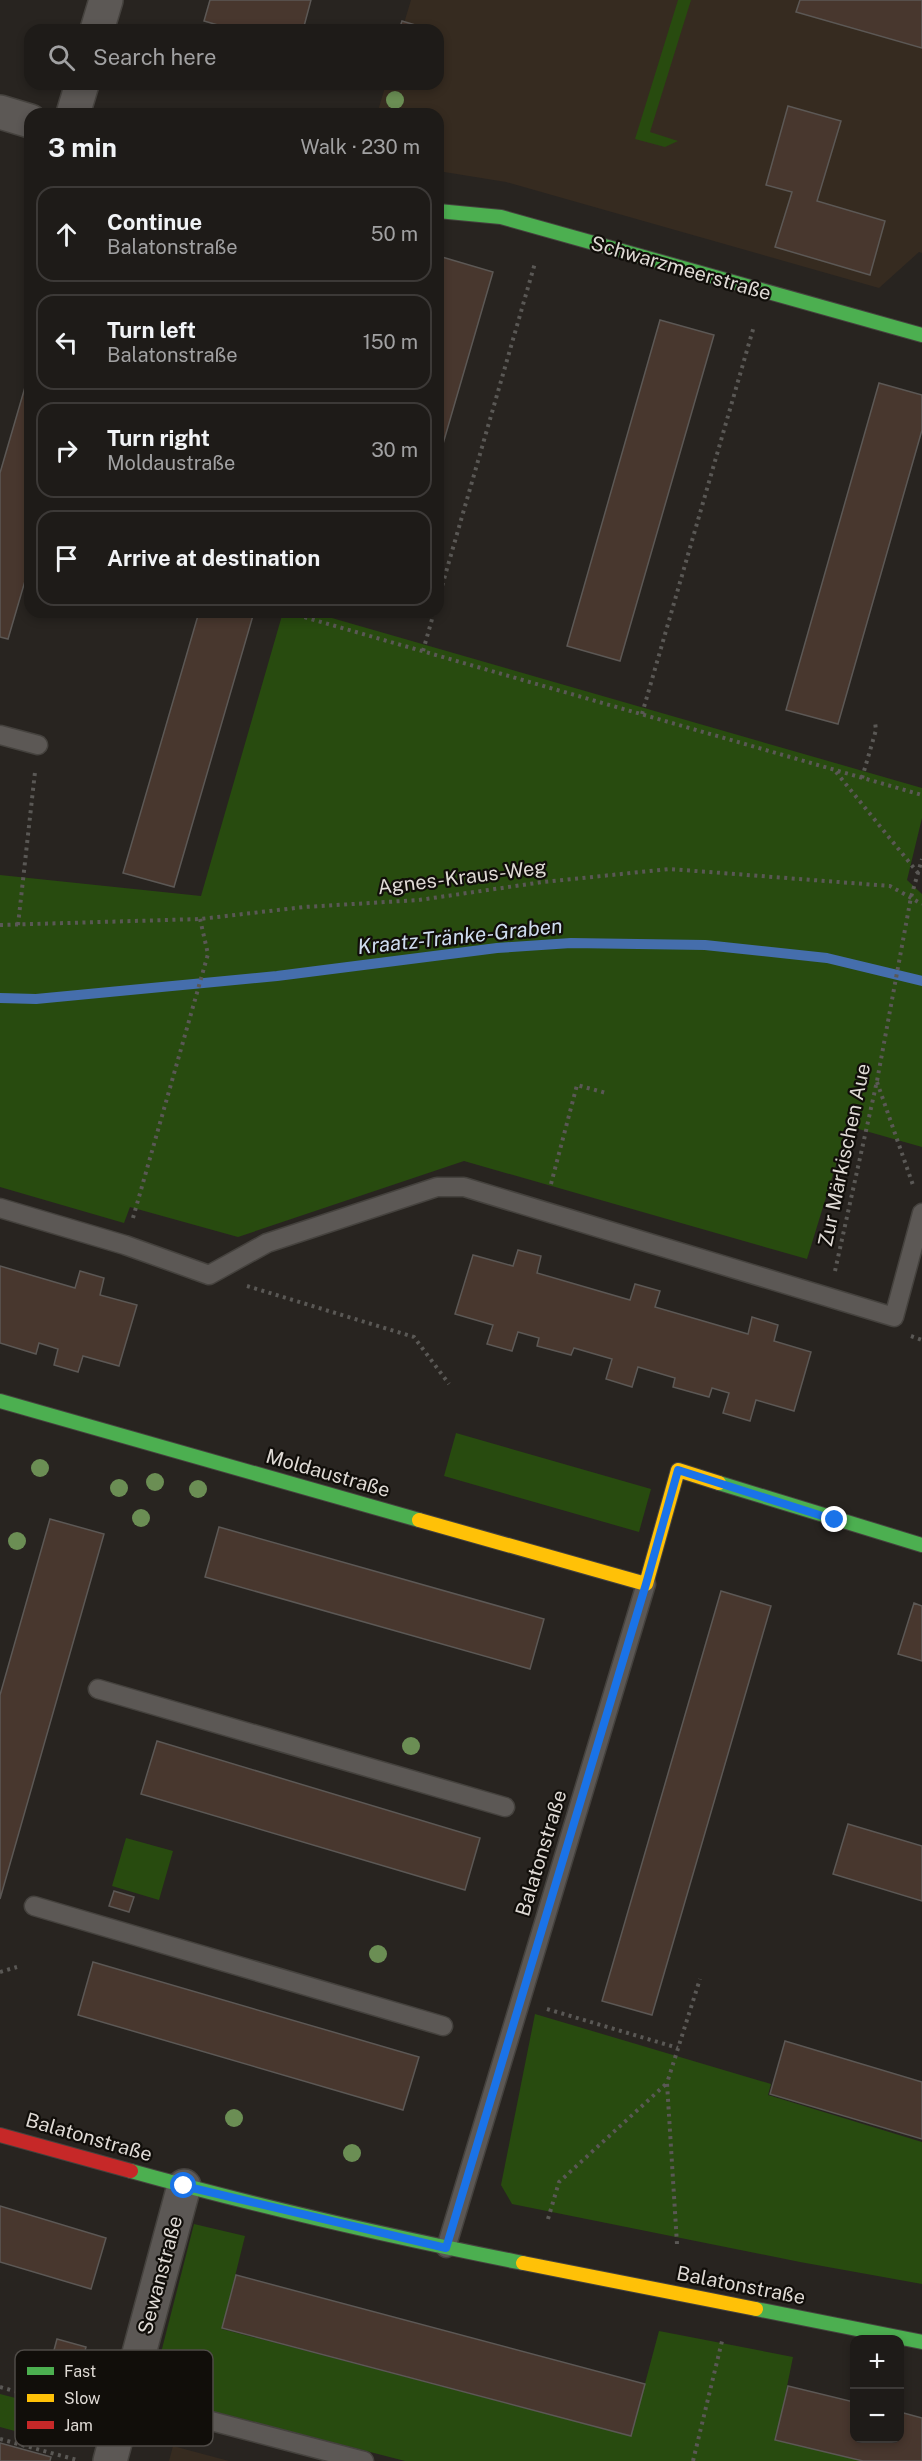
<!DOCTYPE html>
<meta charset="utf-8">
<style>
:root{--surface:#1e1b18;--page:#2b2825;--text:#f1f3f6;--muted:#a1a1a2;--line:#3c3937}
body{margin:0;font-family:"Public Sans",sans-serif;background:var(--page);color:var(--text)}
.controls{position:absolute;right:18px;bottom:18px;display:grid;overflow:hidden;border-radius:12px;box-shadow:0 3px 9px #0003}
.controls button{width:54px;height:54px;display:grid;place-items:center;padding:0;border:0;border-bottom:2px solid var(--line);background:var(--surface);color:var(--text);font:30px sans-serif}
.stop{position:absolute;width:18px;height:18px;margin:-14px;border:4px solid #1a73e8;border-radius:50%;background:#fff}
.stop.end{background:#1a73e8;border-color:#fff;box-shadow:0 2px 6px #0008}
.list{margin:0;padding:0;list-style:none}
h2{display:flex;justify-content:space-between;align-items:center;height:78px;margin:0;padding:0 24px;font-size:26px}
h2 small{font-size:20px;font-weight:400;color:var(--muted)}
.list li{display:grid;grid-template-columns:39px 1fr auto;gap:18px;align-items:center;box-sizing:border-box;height:96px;margin:0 12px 12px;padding:0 12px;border:2px solid var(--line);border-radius:18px}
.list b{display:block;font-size:22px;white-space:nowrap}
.list p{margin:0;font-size:20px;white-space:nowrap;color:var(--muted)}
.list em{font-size:20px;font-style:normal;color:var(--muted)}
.icon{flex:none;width:33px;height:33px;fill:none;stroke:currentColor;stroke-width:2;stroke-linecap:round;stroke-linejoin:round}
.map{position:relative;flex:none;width:922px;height:2461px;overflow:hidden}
.search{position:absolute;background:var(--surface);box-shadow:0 3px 9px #0003;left:24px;top:24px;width:420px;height:66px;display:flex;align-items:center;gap:15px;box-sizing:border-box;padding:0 21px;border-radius:18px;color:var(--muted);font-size:22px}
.panel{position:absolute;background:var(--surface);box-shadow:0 3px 9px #0003;left:24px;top:108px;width:420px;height:510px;border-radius:18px}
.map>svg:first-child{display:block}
</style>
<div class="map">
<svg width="922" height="2461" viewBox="0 0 922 2461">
<rect width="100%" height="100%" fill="#282420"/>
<!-- built -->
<path fill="#362b20" d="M411 0H922V253L919 252 879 288 506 182 438 171V114H377L386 84H438V30H402Z
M173 2446 229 2461H169Z"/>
<!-- green -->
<path fill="#284b0f" d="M678 0H691L650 132 678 141 665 147 635 139Z
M283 612H311L922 788V818L907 880 922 894V1147L848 1126 807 1259 464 1161 238 1237 130 1207 124 1223 0 1187V875L201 896Z
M456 1433 651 1489 639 1532 444 1476Z
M126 1838 173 1851 159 1900 112 1886Z
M535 2014 771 2084 768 2095 922 2142V2284L800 2262 512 2204 501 2185Z
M194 2224 245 2236 222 2329 631 2436 659 2331 793 2357 776 2440 863 2461H405L169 2400 153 2384Z
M0 2394 35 2403 26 2434 0 2427Z"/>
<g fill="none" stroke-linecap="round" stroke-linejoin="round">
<!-- stream -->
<path stroke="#456eac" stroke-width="10" d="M0 998 36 999 277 976 497 948 571 943 705 945 827 958 922 981"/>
</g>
<!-- building -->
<path fill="#48372e" stroke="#5c5855" stroke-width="1.5" d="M210 0H311L303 30H235L204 21Z
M800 0H922V48L796 12Z
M402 21 422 27 421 30H399Z
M788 106 841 121 817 201 885 221 870 275 775 247 792 192 766 185Z
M442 257 493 272 438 461V273Z
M660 320 714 335 620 661 567 646Z
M30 370V564L8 639 0 637V473Z
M879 383 922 395V430L838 724 786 710Z
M199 612H254L174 887 123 873Z
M518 1250 541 1256 537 1273 630 1300 635 1284 660 1291 655 1307 748 1334 752 1317 778 1325 774 1341 811 1352 794 1411 756 1400 750 1421 723 1413 729 1393 712 1388 709 1397 673 1387 675 1378 638 1367 632 1387 606 1379 612 1359 574 1348 571 1355 537 1346 539 1338 518 1332 512 1351 487 1344 493 1325 455 1314 473 1255 513 1266Z
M0 1266 75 1288 80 1271 104 1278 100 1295 137 1305 119 1366 83 1356 78 1372 54 1365 58 1349 39 1343 36 1354 0 1343Z
M50 1519 104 1534 0 1899V1695Z
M219 1527 544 1619 530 1669 205 1577Z
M721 1591 771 1606 652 2015 602 2001Z
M914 1603 922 1606V1661L898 1654Z
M157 1741 480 1838 465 1890 141 1794Z
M848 1824 922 1846V1901L833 1874Z
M114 1891 134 1897 129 1912 109 1906Z
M93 1962 419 2057 403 2110 78 2015Z
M785 2041 922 2082V2139L770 2094Z
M0 2206 106 2238 91 2289 0 2262Z
M236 2275 645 2384 631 2436 222 2328Z
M57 2339 86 2347 79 2373 50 2365Z
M788 2386 854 2402V2438H900V2412L922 2418V2461H863L775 2440Z
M0 2443 51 2457 50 2461H0Z"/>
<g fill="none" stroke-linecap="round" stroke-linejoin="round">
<defs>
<path id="lane" d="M0 735 38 745
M0 1208 125 1245 209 1275 267 1243 437 1187H464L894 1317 922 1213
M98 1689 505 1807
M34 1906 443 2026
M446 2248 646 1584
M127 2399 364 2461"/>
<path id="street" d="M97 30 106 0
M0 112 30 121
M73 114 82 84
M110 2461 184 2186"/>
<path id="fast" d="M438 211 501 217 922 335
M0 1401 419 1520
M719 1483 922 1545
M131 2171C260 2207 392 2237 523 2263
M756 2309 922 2342"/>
<path id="slow" d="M419 1520 646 1584 678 1470 719 1483
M523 2263 756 2309"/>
<path id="jam" d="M0 2135 131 2171"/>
</defs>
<!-- lane casing -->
<use href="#lane" stroke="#45423e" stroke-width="21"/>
<!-- street casing -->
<use href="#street" stroke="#45423e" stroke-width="36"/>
<!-- fast casing -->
<use href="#fast" stroke="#45423e" stroke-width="16"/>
<!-- slow casing -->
<use href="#slow" stroke="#45423e" stroke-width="16"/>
<!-- jam casing -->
<use href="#jam" stroke="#45423e" stroke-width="16"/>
<!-- path -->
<path stroke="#5a5855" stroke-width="4" stroke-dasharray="3 4.5" stroke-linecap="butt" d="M438 600 535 263
M290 613 922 795
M423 651 434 612
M642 714 754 326
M836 772 918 873
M862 778 876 730 875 722
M0 925 200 919 304 907 419 900 543 882 670 869 890 886 922 904
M18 925 35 772
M877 1082 914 1188
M551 1184 577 1085 606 1093
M133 1218 208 954 200 919
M835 1271 877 1081 911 897 922 859
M247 1286 414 1337 449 1384
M911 1336 922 1340
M0 1972 17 1967
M547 2009 678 2048
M548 2219 559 2182 666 2084
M677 2244 667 2083 700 1979
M0 2387 89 2412
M0 2439 77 2460
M693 2461 723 2337"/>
<!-- lane -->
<use href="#lane" stroke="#5c5855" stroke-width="18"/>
<!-- street -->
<use href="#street" stroke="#5c5855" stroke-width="33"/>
<!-- fast -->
<use href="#fast" stroke="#4caf50" stroke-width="14"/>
<!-- slow -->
<use href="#slow" stroke="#ffc107" stroke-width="14"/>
<!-- jam -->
<use href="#jam" stroke="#c62828" stroke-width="14"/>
</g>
<!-- trees -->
<g fill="#6b8e54">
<circle cx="395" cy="100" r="9"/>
<circle cx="40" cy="1468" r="9"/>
<circle cx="155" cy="1482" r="9"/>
<circle cx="119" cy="1488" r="9"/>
<circle cx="198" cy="1489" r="9"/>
<circle cx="141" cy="1518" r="9"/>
<circle cx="17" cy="1541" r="9"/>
<circle cx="411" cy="1746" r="9"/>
<circle cx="378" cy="1954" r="9"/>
<circle cx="234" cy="2118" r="9"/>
<circle cx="352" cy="2153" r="9"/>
</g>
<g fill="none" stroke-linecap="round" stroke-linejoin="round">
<!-- route -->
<path stroke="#1a73e8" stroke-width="8" d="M184 2186 446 2248 646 1584 678 1470 835 1520"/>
</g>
<g text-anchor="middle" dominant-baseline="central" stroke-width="4.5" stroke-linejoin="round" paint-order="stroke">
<!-- street labels -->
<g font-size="20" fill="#dfdad5" stroke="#110e0a">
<text transform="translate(681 268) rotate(16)">Schwarzmeerstraße</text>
<text transform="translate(462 877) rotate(-7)">Agnes-Kraus-Weg</text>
<text transform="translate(844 1155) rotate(-78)">Zur Märkischen Aue</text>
<text transform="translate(328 1473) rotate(16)">Moldaustraße</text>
<text transform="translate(541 1853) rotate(-73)">Balatonstraße</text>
<text transform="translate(89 2137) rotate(16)">Balatonstraße</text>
<text transform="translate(160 2275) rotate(-75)">Sewanstraße</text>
<text transform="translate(741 2285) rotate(11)">Balatonstraße</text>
</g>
<!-- water labels -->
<g font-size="21" font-style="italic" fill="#cfdcef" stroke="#110e0a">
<text transform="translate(460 936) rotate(-6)">Kraatz-Tränke-Graben</text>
</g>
</g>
<!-- legend -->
<rect x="15" y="2350" width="198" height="96" rx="9" fill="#110e0a" stroke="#4f4b47" stroke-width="1.5"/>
<rect x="27" y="2367" width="27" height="8" fill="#4caf50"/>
<rect x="27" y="2394" width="27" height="8" fill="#ffc107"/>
<rect x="27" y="2421" width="27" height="8" fill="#c62828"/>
<g font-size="16" fill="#dfdad5">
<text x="64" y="2377">Fast</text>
<text x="64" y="2404">Slow</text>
<text x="64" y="2431">Jam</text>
</g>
</svg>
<div class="controls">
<button>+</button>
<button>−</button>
</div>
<div class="stop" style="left:184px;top:2186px"></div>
<div class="stop end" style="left:835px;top:1520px"></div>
<div class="search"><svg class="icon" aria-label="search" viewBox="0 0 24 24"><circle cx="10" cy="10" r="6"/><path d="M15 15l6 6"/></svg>Search here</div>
<section class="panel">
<h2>3 min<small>Walk · 230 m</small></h2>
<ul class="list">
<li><svg class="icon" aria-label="ahead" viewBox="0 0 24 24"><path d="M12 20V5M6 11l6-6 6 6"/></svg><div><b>Continue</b><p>Balatonstraße</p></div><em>50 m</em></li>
<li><svg class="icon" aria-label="left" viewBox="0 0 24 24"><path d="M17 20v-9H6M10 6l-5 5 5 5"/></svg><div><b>Turn left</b><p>Balatonstraße</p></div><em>150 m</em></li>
<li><svg class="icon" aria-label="right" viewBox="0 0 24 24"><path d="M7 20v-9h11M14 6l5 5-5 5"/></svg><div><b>Turn right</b><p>Moldaustraße</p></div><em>30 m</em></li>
<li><svg class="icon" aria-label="arrive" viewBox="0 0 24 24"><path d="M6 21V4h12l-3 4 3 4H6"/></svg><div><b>Arrive at destination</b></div></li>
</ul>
</section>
</div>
